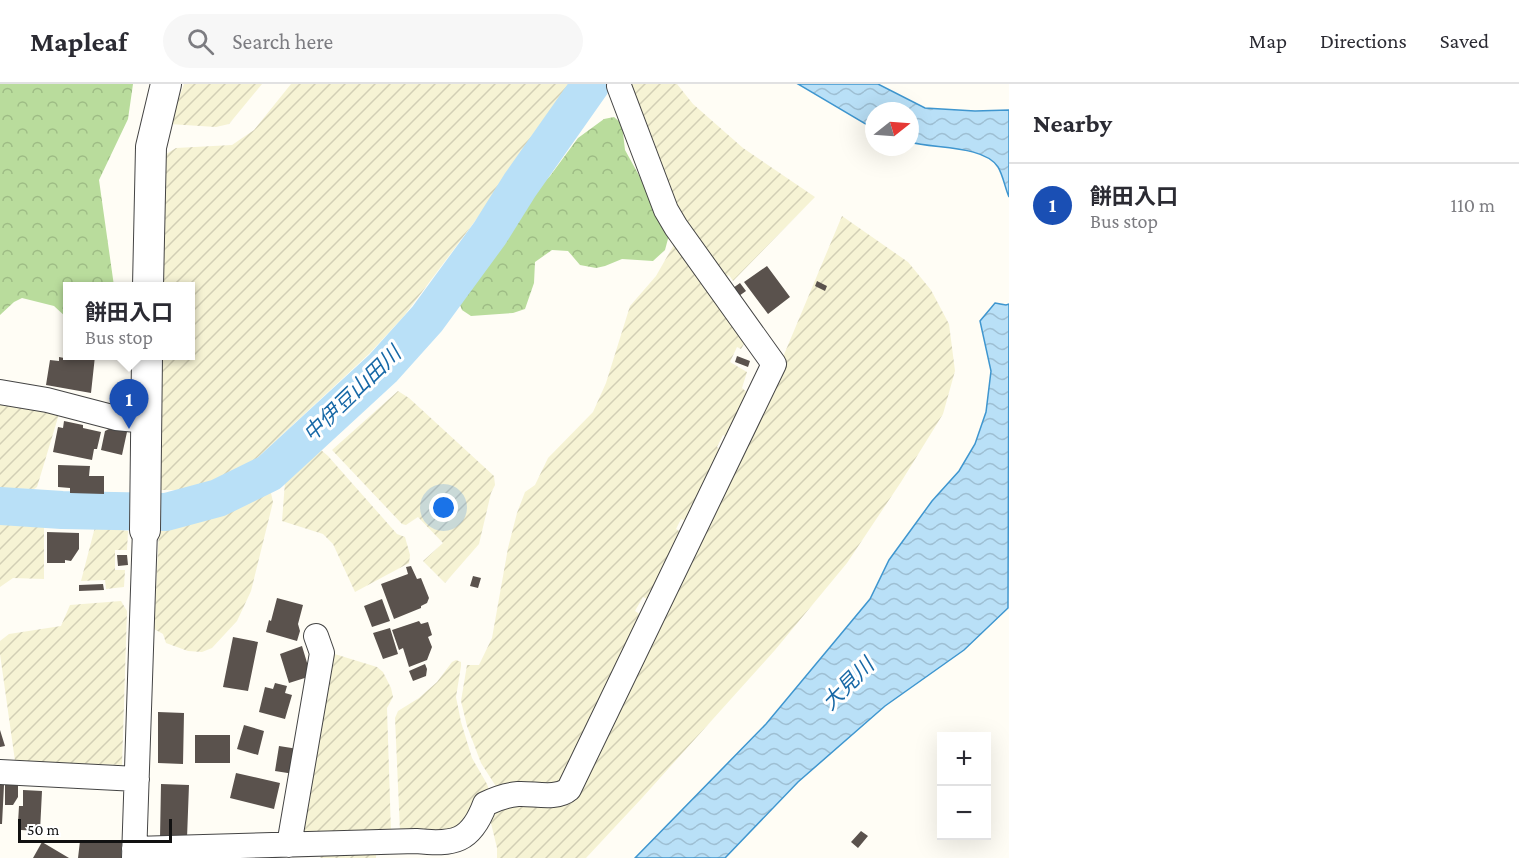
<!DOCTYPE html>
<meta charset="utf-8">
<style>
:root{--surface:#fff;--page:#f7f7f7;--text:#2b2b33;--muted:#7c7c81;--line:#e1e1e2;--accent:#0f766e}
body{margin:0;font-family:"Crimson Pro","Noto Sans JP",serif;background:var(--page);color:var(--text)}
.controls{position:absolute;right:18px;bottom:18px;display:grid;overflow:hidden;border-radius:0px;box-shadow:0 6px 24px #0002}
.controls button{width:54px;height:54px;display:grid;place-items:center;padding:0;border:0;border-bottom:2px solid var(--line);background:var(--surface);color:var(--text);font:30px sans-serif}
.compass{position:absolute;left:865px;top:18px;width:54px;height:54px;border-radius:50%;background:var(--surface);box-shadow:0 6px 24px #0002;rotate:73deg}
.scale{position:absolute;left:18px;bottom:15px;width:154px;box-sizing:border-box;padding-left:6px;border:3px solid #111;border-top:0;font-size:16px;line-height:21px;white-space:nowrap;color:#111;-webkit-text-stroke:4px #fff;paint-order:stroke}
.you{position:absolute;left:444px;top:424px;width:21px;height:21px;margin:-15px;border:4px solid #fff;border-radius:50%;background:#1a73e8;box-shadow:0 0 0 9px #1a73e833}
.badge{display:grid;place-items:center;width:39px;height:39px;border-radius:50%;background:var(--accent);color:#fff;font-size:20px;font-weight:700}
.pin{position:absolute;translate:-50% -50px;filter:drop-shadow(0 2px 3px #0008)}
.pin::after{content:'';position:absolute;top:32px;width:21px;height:18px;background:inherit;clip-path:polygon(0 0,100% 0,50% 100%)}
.popup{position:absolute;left:63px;top:198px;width:132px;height:78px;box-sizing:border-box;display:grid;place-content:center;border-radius:0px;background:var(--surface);filter:drop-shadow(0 2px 4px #0005);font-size:20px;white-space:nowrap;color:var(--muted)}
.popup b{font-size:22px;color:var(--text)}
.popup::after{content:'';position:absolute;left:50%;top:100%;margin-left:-12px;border:12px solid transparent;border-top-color:var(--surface)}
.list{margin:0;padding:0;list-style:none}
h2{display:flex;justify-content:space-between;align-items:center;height:78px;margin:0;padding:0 24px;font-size:26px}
h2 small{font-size:20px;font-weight:400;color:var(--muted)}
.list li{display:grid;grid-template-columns:39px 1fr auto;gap:18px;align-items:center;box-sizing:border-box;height:84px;padding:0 24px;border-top:2px solid var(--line)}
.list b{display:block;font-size:22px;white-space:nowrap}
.list p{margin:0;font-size:20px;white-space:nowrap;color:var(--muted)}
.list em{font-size:20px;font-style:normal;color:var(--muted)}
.icon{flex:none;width:33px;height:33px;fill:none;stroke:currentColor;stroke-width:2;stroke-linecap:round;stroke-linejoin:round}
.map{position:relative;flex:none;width:1009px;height:774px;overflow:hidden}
header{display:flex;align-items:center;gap:36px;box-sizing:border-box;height:84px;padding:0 30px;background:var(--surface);border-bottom:2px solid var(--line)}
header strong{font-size:28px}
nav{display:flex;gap:33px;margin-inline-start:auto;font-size:21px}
.search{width:420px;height:54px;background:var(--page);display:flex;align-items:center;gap:15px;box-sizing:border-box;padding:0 21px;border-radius:33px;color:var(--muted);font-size:22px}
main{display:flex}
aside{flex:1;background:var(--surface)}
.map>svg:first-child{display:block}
</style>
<header>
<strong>Mapleaf</strong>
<div class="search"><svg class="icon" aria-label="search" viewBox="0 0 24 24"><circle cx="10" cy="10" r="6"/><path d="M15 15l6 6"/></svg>Search here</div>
<nav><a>Map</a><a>Directions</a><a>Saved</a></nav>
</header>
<main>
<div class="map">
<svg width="1009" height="774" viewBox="0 0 1009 774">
<defs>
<pattern id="farmland-furrows" width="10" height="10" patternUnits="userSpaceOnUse" patternTransform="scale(1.5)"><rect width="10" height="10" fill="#f6f3d4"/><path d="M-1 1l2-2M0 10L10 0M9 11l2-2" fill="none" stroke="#d2cfb5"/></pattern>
<pattern id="forest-crowns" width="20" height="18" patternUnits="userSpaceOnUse" patternTransform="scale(1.5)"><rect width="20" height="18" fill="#b9dc9c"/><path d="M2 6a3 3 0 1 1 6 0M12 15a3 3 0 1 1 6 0" fill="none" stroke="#9ebc85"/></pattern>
<pattern id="water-waves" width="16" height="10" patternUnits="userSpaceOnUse" patternTransform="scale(1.5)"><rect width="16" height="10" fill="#b9e0f7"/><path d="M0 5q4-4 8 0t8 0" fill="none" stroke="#9ebfd3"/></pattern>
</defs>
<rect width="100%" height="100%" fill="#fffdf5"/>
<!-- farmland -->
<path fill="url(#farmland-furrows)" d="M184 0H262L229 40 216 43 169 40Z
M291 0H571L496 109 404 232 370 269 254 377 226 392 183 406H159L161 272H190V202H161L163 72 176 64 232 61 254 46Z
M624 0H677L693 20 743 64 815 113 733 197 729 191 722 195 674 129Z
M842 132 908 178 931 206 949 240 955 287 943 330 901 398 847 479 775 566 642 714 586 774H497V764L490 735 494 729 506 721 561 720 778 285Z
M676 157 747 255 741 265 737 263 730 278 747 288 742 304 751 312 731 356 723 351 717 363 725 368 691 439 681 435 676 445 684 450 654 518 643 513 635 527 646 534 564 697 497 704 481 679 467 642 461 617 467 581H479L492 554 508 464 517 429 525 408 535 401 548 374 593 328 606 299 630 222 656 192Z
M398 307 409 314 494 392 495 401 491 409 479 460 445 499 423 477 443 459 418 433 406 441 402 440 332 366Z
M0 316 59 330 37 403 34 405 0 404Z
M321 366 328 372 397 450 405 453 410 471 409 479 355 508 333 460 323 450 282 437 285 398Z
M266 409H271L273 418 251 507 237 537 212 564 202 568 188 567 166 559 163 550 154 545 159 446 219 430 243 422Z
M0 439H44V495L13 494 0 503Z
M95 443 128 447 127 466H115V486H125L124 503 106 505 105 496 81 497Z
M121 517 127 527 122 681 15 677 0 570V557L9 550 61 542 70 521Z
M328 568 377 583 383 588 391 604 393 613 387 624 391 748 301 754Z
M456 576 461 578V582L456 613 461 638 472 674 487 700 490 709 458 749 400 747 395 634 398 627 419 614 437 598 452 578Z
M376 765V774H320L325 766Z"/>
<!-- forest -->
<path fill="url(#forest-crowns)" d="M0 0H133L128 35 99 96 114 202H68L67 234 54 222 22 214 14 218 0 231Z
M614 33 622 40 625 66 652 115 669 151 665 166 653 177 622 175 605 182 596 184 580 181 568 167 552 166 535 178 534 199 525 225 513 229 471 232 462 226 457 213 464 193 477 184 498 157 517 125 530 116 537 105 550 92 578 54 604 35Z"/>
<!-- water -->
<path fill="url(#water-waves)" stroke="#3f96cf" stroke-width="1.5" d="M798 0H878L925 24 975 27 1009 26V113C1005 104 1003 91 998 83 984 61 933 65 910 58V27H874V45Z
M995 219 1006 221 1009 220 1008 524 964 566 885 622 798 698 725 774H635L766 640 870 515 889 476 932 417 959 387 975 360 986 328 991 287 980 237Z"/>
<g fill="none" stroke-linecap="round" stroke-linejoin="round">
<!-- river -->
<path stroke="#b9e0f7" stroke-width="38" d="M0 422 62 426 166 428 218 414 269 389 383 284 427 235 490 149 520 101 591 0"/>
</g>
<!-- building -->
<path fill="#5a524d" d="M767 182 790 213 768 230 744 198Z
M817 197 827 202 825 207 815 202Z
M740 199 746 207 739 212 733 204Z
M83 272H95L91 309 46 301 50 276 59 277V273L75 276V273L83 275Z
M737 272 750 277 748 283 735 278Z
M64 337 83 341V344L101 348 97 365H94L92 376 53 368 58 343 63 344Z
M111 344 127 348 122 371 101 366 105 347Z
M58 381 90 382 89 392H104V410L70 409V404L58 403Z
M47 448 79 449V465L71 477 65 476V479H47Z
M117 471H127L128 481 118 482Z
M411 482 417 495 421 494 429 514 427 519 421 522V524L394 535 381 500 408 490 406 483Z
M473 492 481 494 478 504 470 502Z
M103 500 104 506 79 507V501Z
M277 514 303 521 298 540 300 547 297 557 266 548 269 536 271 537Z
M382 515 390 537 372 543 364 522Z
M419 537 421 540 428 538 432 551 428 553 432 563 427 576 409 583 403 564 399 566 392 546Z
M390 544 398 570 383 575 373 549Z
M233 553 258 558 248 607 223 603Z
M302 562 311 592 289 599 280 570Z
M425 580 427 585 426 592 413 597 409 587Z
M275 599 287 602 285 609 292 611 285 635 259 628 265 603 273 605Z
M158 628 184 629 183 680 158 679Z
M244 641 264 647 258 671 237 665Z
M0 646 5 662 0 663Z
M195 651H230V679H195Z
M279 662 298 665 294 690 275 687Z
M236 689 280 699 274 725 230 714Z
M161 700 189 701 187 754H160Z
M0 701H4L2 740H0Z
M5 701H18V713L13 721H5Z
M23 706 42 707 40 747 21 746V740L18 739 19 722H23Z
M861 747 868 752 858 764 851 758Z
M80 757 122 759 121 774H78Z
M42 758 69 774H33Z"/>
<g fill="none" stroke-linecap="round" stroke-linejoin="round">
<defs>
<path id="minor" d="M0 308 47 316 116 334 147 337
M0 688 137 695
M289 761 322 569 316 552
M134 765 416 757C454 761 471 758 485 720 495 715 506 711 518 710 534 709 556 716 569 705L774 280 676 143 666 126 619 2
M134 774 145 446"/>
<path id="tertiary" d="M148 202 151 63 166 0
M145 446 147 272"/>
</defs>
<!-- minor casing -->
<use href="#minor" stroke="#444" stroke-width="26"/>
<!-- tertiary casing -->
<use href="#tertiary" stroke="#444" stroke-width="32"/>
<!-- minor -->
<use href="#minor" stroke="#fff" stroke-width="24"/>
<!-- tertiary -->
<use href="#tertiary" stroke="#fff" stroke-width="30"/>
</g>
<g text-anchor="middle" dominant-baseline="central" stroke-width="6" stroke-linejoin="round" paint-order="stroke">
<!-- water labels -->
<g font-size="21" font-style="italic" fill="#1768a6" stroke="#fff">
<text transform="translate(352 310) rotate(-44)">中伊豆山田川</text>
<text transform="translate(848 600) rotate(-45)">大見川</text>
</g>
</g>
</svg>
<div class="controls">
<button>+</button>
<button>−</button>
</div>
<svg class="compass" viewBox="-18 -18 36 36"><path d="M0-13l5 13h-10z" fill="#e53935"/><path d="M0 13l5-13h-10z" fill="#7c7c81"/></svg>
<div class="scale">50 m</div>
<div class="you"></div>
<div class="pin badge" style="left:129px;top:345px;background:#1a4fb4">1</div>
<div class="popup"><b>餅田入口</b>Bus stop</div>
</div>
<aside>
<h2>Nearby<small></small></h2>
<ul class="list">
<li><span class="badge" style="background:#1a4fb4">1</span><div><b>餅田入口</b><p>Bus stop</p></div><em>110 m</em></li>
</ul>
</aside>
</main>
